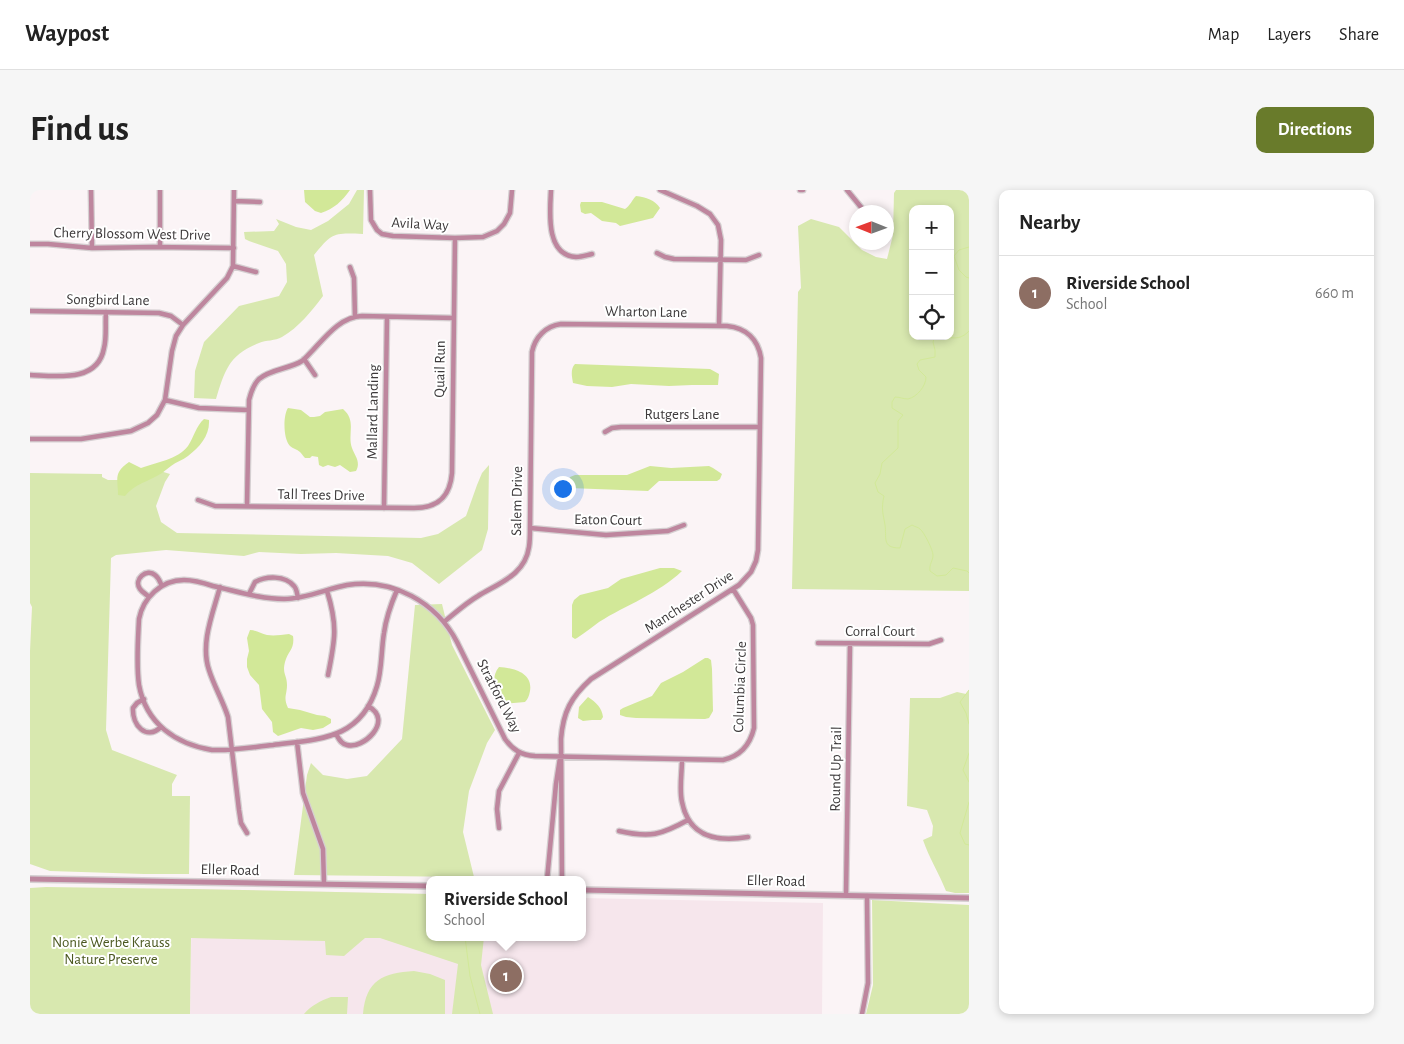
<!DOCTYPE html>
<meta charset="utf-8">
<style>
:root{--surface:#fff;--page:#f6f6f6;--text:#222;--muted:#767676;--line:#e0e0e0;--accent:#697b2b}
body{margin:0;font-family:"Alegreya Sans",sans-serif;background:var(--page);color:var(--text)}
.controls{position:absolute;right:15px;top:15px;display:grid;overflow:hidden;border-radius:10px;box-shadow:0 2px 8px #0003}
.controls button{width:45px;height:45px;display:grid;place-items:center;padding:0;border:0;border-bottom:1px solid var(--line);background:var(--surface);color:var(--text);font:25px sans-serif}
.compass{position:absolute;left:819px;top:15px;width:45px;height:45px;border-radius:50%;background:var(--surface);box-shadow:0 2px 8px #0003;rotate:271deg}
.you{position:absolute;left:532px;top:298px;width:18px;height:18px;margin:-12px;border:4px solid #fff;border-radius:50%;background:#1a73e8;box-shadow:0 0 0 8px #1a73e833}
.badge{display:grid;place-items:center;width:32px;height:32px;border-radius:50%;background:var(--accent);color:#fff;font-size:16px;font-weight:700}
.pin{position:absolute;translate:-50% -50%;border:2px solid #fff;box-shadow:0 1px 5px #0006}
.popup{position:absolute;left:396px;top:686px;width:160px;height:65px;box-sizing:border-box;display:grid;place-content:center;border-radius:10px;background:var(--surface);filter:drop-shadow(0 1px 4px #0005);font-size:16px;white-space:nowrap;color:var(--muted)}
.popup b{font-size:19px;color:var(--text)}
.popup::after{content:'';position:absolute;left:50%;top:100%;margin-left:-10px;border:10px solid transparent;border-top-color:var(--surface)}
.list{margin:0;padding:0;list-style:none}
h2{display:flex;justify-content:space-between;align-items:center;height:65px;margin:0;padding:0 20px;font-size:21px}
h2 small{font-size:16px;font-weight:400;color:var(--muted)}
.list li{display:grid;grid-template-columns:32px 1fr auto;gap:15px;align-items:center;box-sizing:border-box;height:75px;padding:0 20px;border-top:1px solid var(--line)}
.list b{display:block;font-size:19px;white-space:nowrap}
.list p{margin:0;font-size:16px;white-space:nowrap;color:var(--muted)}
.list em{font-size:16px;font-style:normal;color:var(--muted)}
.icon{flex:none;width:28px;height:28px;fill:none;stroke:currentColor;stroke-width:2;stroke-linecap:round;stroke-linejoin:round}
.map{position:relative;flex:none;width:939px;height:824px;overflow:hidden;border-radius:10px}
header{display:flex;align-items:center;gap:30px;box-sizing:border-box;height:70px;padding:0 25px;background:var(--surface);border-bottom:1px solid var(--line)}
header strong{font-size:24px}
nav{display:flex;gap:28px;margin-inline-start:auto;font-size:18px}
.intro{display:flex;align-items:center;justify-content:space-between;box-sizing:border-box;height:120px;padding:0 30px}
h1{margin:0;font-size:35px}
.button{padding:12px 22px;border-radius:10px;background:var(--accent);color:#fff;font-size:18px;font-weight:700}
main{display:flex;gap:30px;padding:0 30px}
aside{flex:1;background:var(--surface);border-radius:10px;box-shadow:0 2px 8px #0003}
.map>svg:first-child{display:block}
</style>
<header>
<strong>Waypost</strong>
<nav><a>Map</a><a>Layers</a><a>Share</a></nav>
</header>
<div class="intro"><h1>Find us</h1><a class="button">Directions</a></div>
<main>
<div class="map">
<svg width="939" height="824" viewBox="0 0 939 824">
<rect width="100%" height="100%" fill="#fbf4f6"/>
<!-- built -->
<path fill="#f6e6ec" d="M162 699 400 704V747H552V708L793 713 792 824H160Z"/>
<!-- green -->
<path fill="#d8e8af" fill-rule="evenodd" d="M327 0H334L333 44C304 43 303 42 284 65L293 106C281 122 269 137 252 147 245 151 236 150 229 153 199 165 195 180 186 209L164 208 165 181 174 152 209 116 249 106 257 92 256 74 248 61 219 51 215 49 214 42 244 41 249 34 246 29 266 37 281 40 298 31 319 14Z
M866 0H939V401L762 399 768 102 771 98 768 36 781 29 809 37 832 60 846 67 857 69 863 45 864 3ZM883 19H920V146H883Z
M459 275 458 339 452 360 409 394 382 373 358 366 306 363 271 364 229 362 214 366 136 360 86 365 81 368 76 540 82 560 147 585 142 594V606H160L159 684H114L20 681 0 674V461L2 417 0 413V283L72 284V287L78 290H95L127 280 140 284 135 292 126 316 131 332 147 343 391 348 408 344 436 326 447 295 452 283Z
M412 414 422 455 465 540 457 553 439 601 433 642 444 687 264 685 277 585 281 573 293 585 317 589 337 586 372 549 385 415Z
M939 500V703H925L916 701C909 683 899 668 893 650L902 646 903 636 897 620 877 616 880 508H910L927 502 936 504Z
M16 697 162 699 400 704V747H454L451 775 463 824H422L428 774 350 748H335L314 766 296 765 295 751 161 748 160 824H0V698Z
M842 710 939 715V824H836L843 795Z
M384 781 400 784 415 790V824H333C336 790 353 783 384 781Z
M301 807H318L317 824H274C282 815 290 811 301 807Z"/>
<!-- water -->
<path fill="#d2e898" d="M274 0H320C312 11 304 19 291 23L285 21 275 12Z
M606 6C616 7 625 10 630 18L623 28 590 36 586 33 572 31 561 23 555 24 551 22 550 15 551 12H572L595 19C600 16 602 10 606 6Z
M545 174 680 179 689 184 688 195H662L639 196 601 194 582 197 557 196 543 193C542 187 540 179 545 174Z
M258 218 271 220 280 227H284L290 226 295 222 313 219C327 231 317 244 322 258 325 266 331 272 326 281L320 282 310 275 305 277 298 275 293 277 289 275 288 267 282 266 280 268H275C273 266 272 264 270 262 267 259 263 259 260 256 253 249 253 225 258 218Z
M174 229 179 230C180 245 170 257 158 266 153 270 146 272 141 276 138 278 135 281 132 283 120 291 104 294 95 306L88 305C88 289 83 283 99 272L111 278C127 272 147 270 158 256 164 247 166 236 174 229Z
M620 276 641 278 679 276 683 278 692 284 690 289 687 291H629L618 301 539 298 537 294 540 287 545 285H597Z
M630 378H644L652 381C628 404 596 415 569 432 562 437 555 443 547 448L545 449 542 447V415L544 410 550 405 578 398 591 389Z
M220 440C226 440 231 444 237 445 244 446 251 445 259 444L263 446C265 459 258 461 255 472 252 484 257 485 257 495 257 505 253 507 258 518L270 520 287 525 295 526 301 529V533L293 538 283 540 271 538 248 546 243 542 242 532 232 519 229 495 220 485 217 477V469L219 461 217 448Z
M675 468H678L681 470 682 479 683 521 679 528 675 529 606 528 596 527 590 525V520L593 518 622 506 631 493 653 482Z
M469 477C484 478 503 483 500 501 499 506 498 509 495 512L471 514 468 512C466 500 460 488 469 477Z
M558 507C566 512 572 518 573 527L571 530H562L553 531 548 528 549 517Z"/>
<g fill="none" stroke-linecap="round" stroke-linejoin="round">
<!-- stream -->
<path stroke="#d2e898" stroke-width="1" d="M939 57 929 60 924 66 929 80 936 87 939 88
M905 146 903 152 905 160V167L890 170 887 174 889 180 896 187C896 196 887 207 878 209 874 209 869 207 865 207L862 212V218L873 225 868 231V258L852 273 850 284 845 293 848 302 854 306C851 319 853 323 855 335 857 347 851 358 870 358L875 339 882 335C885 337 888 337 890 339 894 342 903 360 903 365 903 371 899 374 900 381L907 386 916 385 923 378 937 381 939 383
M916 146C924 150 933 148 939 141
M939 500 930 512 936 523 939 534
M939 563 933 580 939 592
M939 612 930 643 935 654 939 655
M435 747 440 786 450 824"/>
<defs>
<path id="minor" d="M61 0 62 58
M130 0V57
M340 0 341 30 347 40 352 44 363 46 425 48 453 47 467 41 474 34 480 23 482 0
M521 0C520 21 515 65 546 67 552 67 557 65 562 64
M630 0 667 16 680 24 688 35 691 50 689 135
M770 0H773
M817 0 835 22
M204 11 230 12
M0 54H18L62 58 123 57 204 58
M627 63 635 67 644 69 716 70 729 65
M203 76 226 82
M320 77 324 88 325 127
M0 121 129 123 141 126 153 135
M274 169 285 185
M0 185C26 186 68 193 74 158 77 147 75 134 76 122
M135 210 169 218 218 220
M575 242 582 238 591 237H730
M0 249H51L101 241 118 233 127 225 135 210 142 161 146 146 153 135 197 88 203 76 204 0
M168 310 185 316 384 318C408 318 420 307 422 283L425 48
M217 316 219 210C221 202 223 195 229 189 241 179 259 179 272 171 276 168 279 164 283 160 297 145 311 127 332 126L424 128
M354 318 357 127
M500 338 576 345 638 341 654 335
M190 397C183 423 170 453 179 480 184 496 193 511 198 527L209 620 211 633 217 643
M367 400C361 414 356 428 354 443 351 461 352 480 347 496 331 550 289 549 243 555 223 557 202 561 182 560 146 554 116 534 109 495 106 474 108 450 109 429 113 408 131 390 154 390 163 390 174 393 183 396 206 401 230 409 254 409 276 409 296 399 317 395 363 388 406 412 427 452L475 549C483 560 491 565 505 566L693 570C711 566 720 555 724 538L723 435 721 428 703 399
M297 401C308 436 305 450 298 485
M219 404 225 392C236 386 255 385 264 396 267 399 267 404 268 408
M119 407C116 404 112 402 110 399 103 389 117 378 125 385 129 388 130 392 132 396
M414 432C425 423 436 413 448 406 469 393 495 385 499 357 500 351 500 344 500 338L502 162C505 147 516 136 531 134L697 136C716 138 728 149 731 168L728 360 726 371 721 382 709 395 561 489C541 507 533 522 531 549L532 690
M788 453 899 454 911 450
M114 509 107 513 103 518C102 535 116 551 131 537
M306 544C309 549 311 554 317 555 332 560 365 531 338 516
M267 552 273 603 293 659 294 694
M652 570C652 583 649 599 652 612 659 648 688 652 718 647
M469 638 467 619 469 601 489 563
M589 641C620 648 631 645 658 630
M517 690 526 594 530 568
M816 705 820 454
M832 824 838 793 837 706"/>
<path id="tertiary" d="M0 689 400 696
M552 700 939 708"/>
</defs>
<!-- minor casing -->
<use href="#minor" stroke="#d5cfd1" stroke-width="7"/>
<!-- tertiary casing -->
<use href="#tertiary" stroke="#d5cfd1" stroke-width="8"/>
<!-- minor -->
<use href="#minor" stroke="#be869e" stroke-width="4.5"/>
<!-- tertiary -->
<use href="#tertiary" stroke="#be869e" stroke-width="5"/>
</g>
<g text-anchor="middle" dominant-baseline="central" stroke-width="4" stroke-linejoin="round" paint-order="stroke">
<!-- street labels -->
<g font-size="15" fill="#3d3a3b" stroke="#fff">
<text transform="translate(390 34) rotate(3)">Avila Way</text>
<text transform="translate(102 44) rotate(1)">Cherry Blossom West Drive</text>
<text transform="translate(78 110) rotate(1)">Songbird Lane</text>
<text transform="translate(616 122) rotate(1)">Wharton Lane</text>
<text transform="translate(410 179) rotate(-89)">Quail Run</text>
<text transform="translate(343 222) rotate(-89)">Mallard Landing</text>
<text x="652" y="224">Rutgers Lane</text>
<text transform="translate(291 305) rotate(1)">Tall Trees Drive</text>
<text transform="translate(487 311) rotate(-89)">Salem Drive</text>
<text transform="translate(578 330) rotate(1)">Eaton Court</text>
<text transform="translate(659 412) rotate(-33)">Manchester Drive</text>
<text x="850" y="441">Corral Court</text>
<text transform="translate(710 497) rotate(-88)">Columbia Circle</text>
<text transform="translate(469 506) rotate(63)">Stratford Way</text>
<text transform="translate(806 579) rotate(-89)">Round Up Trail</text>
<text transform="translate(200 680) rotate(1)">Eller Road</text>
<text transform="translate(746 691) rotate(1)">Eller Road</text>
</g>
<!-- park labels -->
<g font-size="15" fill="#4c5921" stroke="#fff">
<text x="81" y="752">Nonie Werbe Krauss<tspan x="81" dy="17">Nature Preserve</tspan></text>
</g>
</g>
</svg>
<div class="controls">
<button>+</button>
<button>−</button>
<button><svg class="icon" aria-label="locate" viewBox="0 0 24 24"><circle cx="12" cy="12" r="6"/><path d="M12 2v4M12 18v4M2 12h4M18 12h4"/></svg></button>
</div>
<svg class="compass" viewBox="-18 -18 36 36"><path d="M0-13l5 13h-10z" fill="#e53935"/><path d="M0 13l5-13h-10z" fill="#767676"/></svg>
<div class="you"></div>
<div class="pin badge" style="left:476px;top:786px;background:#8d6e63">1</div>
<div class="popup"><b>Riverside School</b>School</div>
</div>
<aside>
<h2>Nearby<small></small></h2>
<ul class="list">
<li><span class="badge" style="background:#8d6e63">1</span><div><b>Riverside School</b><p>School</p></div><em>660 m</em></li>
</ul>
</aside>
</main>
